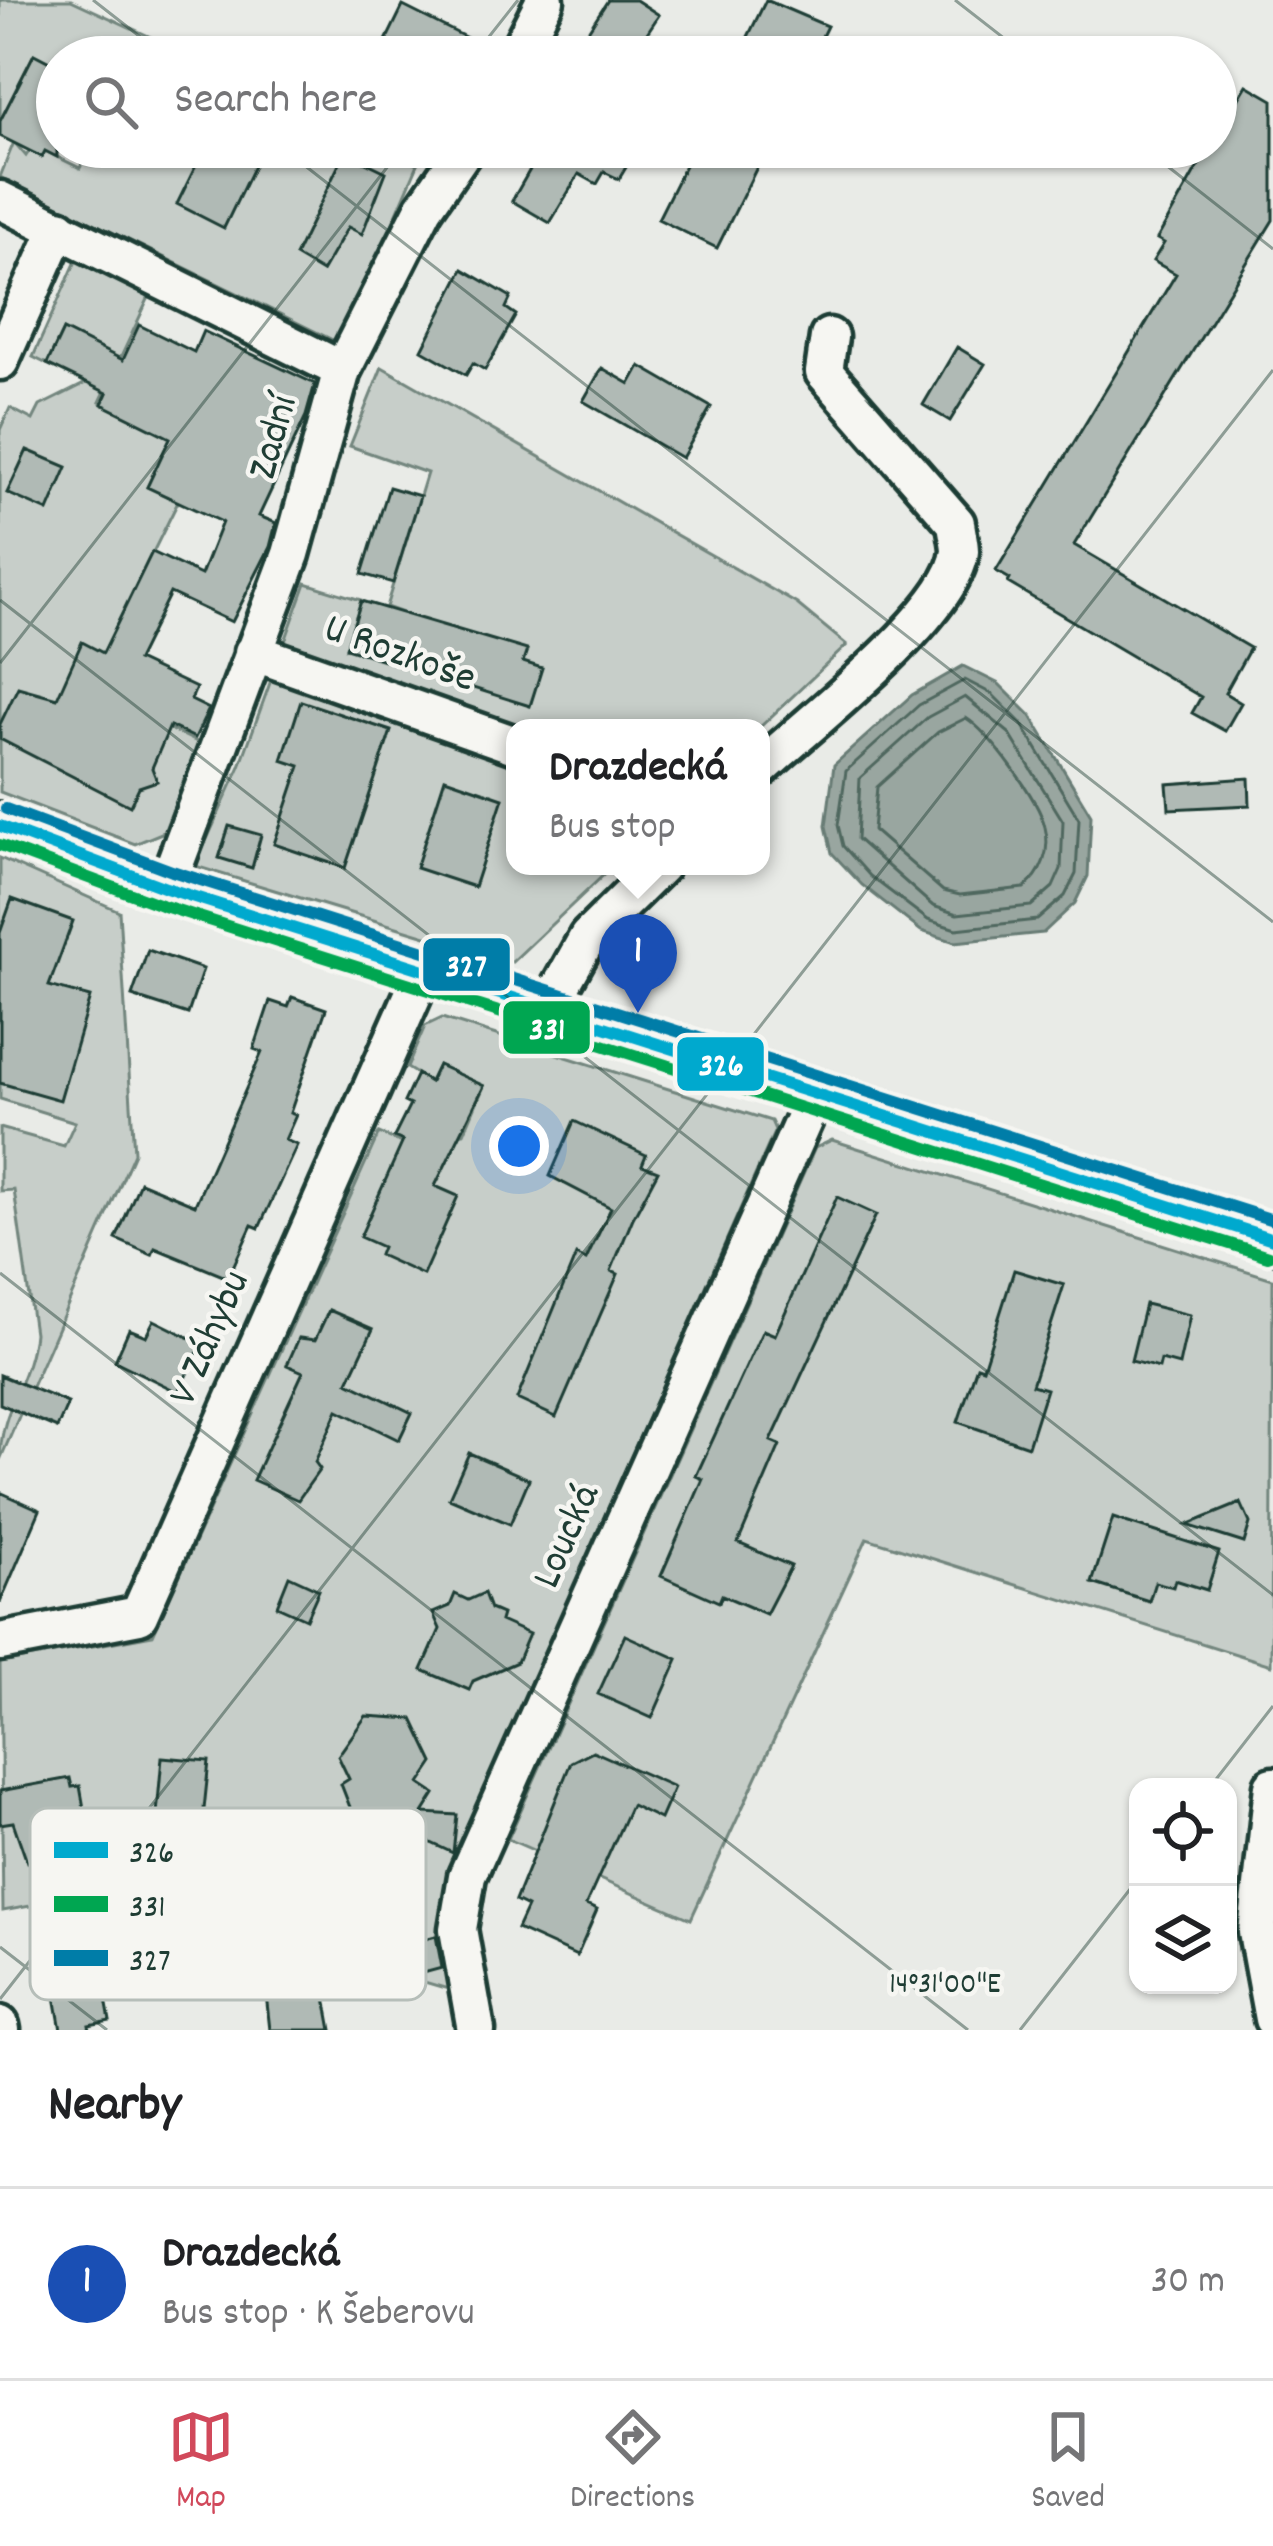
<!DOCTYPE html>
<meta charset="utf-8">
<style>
:root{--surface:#fff;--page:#f2f2f2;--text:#202124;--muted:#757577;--line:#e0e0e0;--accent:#d1495b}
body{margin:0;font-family:Dekko,sans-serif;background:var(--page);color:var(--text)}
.controls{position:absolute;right:36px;bottom:36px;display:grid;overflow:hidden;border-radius:24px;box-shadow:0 3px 9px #0004}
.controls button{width:108px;height:108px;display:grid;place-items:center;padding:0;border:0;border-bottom:3px solid var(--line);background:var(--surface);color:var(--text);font:60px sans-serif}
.you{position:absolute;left:519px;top:1146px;width:42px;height:42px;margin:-30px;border:9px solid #fff;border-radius:50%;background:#1a73e8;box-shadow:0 0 0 18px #1a73e833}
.badge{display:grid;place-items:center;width:78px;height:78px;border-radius:50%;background:var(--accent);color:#fff;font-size:39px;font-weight:700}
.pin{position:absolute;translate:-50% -99px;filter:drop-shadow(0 3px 6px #0008)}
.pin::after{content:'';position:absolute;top:63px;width:42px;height:36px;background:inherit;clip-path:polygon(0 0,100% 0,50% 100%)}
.popup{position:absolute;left:506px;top:719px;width:264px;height:156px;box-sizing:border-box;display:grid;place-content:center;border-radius:24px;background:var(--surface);filter:drop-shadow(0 3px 9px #0005);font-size:39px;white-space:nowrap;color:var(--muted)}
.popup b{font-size:45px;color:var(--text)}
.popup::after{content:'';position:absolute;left:50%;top:100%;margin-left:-24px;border:24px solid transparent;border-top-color:var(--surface)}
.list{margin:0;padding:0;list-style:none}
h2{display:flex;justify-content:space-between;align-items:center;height:156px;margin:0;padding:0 48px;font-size:51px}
h2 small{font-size:39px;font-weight:400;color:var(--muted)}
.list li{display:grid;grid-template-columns:78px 1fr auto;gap:36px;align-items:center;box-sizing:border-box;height:192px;padding:0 48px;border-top:3px solid var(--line)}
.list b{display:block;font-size:45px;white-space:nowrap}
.list p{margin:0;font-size:39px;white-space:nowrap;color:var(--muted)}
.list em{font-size:39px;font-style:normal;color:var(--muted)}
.icon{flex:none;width:66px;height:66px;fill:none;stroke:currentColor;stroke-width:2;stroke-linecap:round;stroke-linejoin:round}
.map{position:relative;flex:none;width:1273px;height:2030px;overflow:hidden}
.search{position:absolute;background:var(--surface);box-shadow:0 3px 9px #0004;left:36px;right:36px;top:36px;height:132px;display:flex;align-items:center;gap:30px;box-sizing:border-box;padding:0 42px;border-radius:66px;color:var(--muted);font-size:45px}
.sheet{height:348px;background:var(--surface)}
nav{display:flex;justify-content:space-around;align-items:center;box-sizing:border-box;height:168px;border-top:3px solid var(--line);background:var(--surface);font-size:33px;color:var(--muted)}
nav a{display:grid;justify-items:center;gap:6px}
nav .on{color:var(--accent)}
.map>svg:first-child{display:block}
</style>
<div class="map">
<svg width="1273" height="2030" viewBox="0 0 1273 2030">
<rect width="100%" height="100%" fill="#e9ebe7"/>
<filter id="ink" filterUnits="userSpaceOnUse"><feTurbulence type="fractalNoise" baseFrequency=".00833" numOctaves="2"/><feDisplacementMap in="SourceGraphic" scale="24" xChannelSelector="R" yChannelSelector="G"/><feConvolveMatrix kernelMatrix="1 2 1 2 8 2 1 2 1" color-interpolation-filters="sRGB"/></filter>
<g filter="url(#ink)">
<!-- green -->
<path fill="#c7cec9" stroke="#73867e" stroke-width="3" d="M0 0H71L170 46 166 57H57V66L34 54 0 121Z
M14 142 26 156 30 150 42 157 45 151 80 168 91 147H383L418 164 341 344 0 177Z
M77 259 150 295 100 402 126 415 178 423 147 487 178 502 103 653 82 643 66 679 199 743 164 832 135 844 0 792V430L10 408 33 420 40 406 86 383 102 350 63 330 47 364 33 357Z
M382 367 797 604 847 645 759 728H515V866H613L512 962 195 866 240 766 306 583 361 600 346 648 414 617 386 607 427 473 350 446Z
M0 858 119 911 134 1153 0 1460C0 1409 30 1380 34 1333L14 1190 0 1191V1128L64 1146 75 1122 0 1099Z
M442 1018 771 1121 775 1130 449 1869 436 1936 400 1946 408 1973 445 1967 448 1989 226 1924 223 1873 145 1885 147 1853 132 1852 129 1888 3 1911 0 1663 153 1635 379 1133 431 1156 441 1137 464 1133 484 1086 438 1065 430 1082 407 1068 425 1026Z
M832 1140 1273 1279 1271 1665 867 1538 691 1919 508 1839 815 1148Z"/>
<!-- water -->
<path fill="#99a6a0" stroke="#687c75" stroke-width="3" d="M963 666 999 684 1031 716 1091 815 1088 876 1075 903 1043 933 955 942 921 931 862 885 832 853 826 826 834 765 912 695Z"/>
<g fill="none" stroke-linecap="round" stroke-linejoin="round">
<!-- shore -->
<path stroke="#50675f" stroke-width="3" d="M965 680 992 694 1021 723 1079 819 1076 874 1065 896 1037 920 956 929 928 920 870 876 843 846 838 825 846 771 919 705Z
M965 697 1009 733 1063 821 1061 869 1053 887 1031 906 957 914 933 906 857 839 860 778 928 717Z
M966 718C990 733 1039 800 1045 827 1051 851 1042 874 1024 888L960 895 943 891 873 830 877 787 938 732Z"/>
</g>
<!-- building -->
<path fill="#b0bab5" stroke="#1f3d34" stroke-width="3" d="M608 0H636L659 15 631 57H587L593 47 582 40Z
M766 0 827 26 812 57H738Z
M403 6 495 52 494 57H378Z
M34 54 57 66V157L45 151 42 157 0 136V121Z
M1247 85 1273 100V220L1074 545 1250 648 1225 693 1241 703 1225 731 1192 713 1201 697 1008 583 1010 579 996 571 1176 274 1153 261 1164 243 1157 239 1209 147H1216V136Z
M205 147H263L224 228 177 204Z
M531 147H638L619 179 604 172 597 184 579 174 550 223 512 201 540 152Z
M694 147H767L717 248 658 219Z
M345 152 386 172 362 234 348 227 322 272 295 256Z
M463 269 511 297 506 308 516 315 485 370 473 363 466 375 422 350Z
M139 325 194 352 203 331 315 384 306 416 259 516 276 523 270 547 232 622 170 593 137 660 196 688 191 700 209 709 195 738 170 726 152 768 157 781 139 787 130 806 0 739V724L18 687 57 698 82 642 103 653 152 552 201 575 222 522 147 487 170 438 102 404 107 393 47 364 63 330 123 360Z
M957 347 985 364 950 421 923 405Z
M640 366 711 407 682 458 583 401 602 368 630 384Z
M27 450 67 467 48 511 7 493Z
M389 487 420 496 393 583 362 574Z
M361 601 527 650 523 662 542 668 530 706 346 648Z
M301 701 391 731 345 868 274 844 300 766 282 760Z
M445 778 503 798 474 887 416 868Z
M1249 778 1250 805 1169 809 1167 784Z
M229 826 261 835 252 868 219 858Z
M12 899 73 921 49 986 90 997 60 1100 0 1083V933Z
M148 950 203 969 188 1014 132 996Z
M292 997 326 1009 290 1113 296 1115 285 1140 297 1145 259 1228 252 1225 228 1278 155 1248 152 1255 116 1239 140 1182 195 1205 262 1052 254 1049 270 1001 288 1007Z
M438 1065 484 1086 435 1186 458 1196 423 1275 379 1255 382 1247 360 1237 403 1141 394 1137 410 1105 404 1102 417 1074 430 1082Z
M574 1121 646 1155 642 1165 658 1171 633 1218 611 1271 618 1274 556 1417 517 1399 576 1255 586 1260 611 1208 550 1176Z
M837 1197 876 1215 771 1441 780 1445 738 1543 791 1566 766 1614 722 1595 719 1602 661 1576 703 1479 696 1476 763 1330 775 1335Z
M1014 1270 1064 1285 1032 1385 1046 1389 1028 1446 958 1422 977 1366 983 1368Z
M1145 1304 1190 1315 1179 1365 1161 1360 1159 1368 1131 1361Z
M329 1310 373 1329 348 1382 412 1413 399 1440 338 1410 315 1462 320 1469 298 1500 253 1480 303 1372 287 1365 299 1338 315 1340Z
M154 1320 202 1344 178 1392 115 1361 129 1329 146 1336Z
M0 1375 68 1403 57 1428 0 1404Z
M469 1453 529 1479 510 1524 449 1498Z
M0 1492 40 1510 0 1603Z
M1241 1503 1250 1523 1244 1543 1187 1525Z
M1113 1518 1219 1552 1207 1590 1175 1580 1173 1587 1155 1582 1149 1601 1092 1583Z
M289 1576 319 1590 306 1619 277 1606Z
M484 1593 490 1609 502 1614 500 1621 529 1634 517 1662 473 1681 469 1690 422 1670 440 1629 433 1613 450 1606 455 1594 468 1600Z
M625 1635 678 1659 652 1718 598 1694Z
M366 1716 413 1719 434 1763 420 1784 435 1794 423 1813 457 1815 453 1853 373 1816 362 1838 341 1784 349 1779 338 1756Z
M593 1751 674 1787 660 1819 631 1805 586 1905 597 1910 577 1956 517 1929 527 1907 515 1901 571 1762Z
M162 1757 209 1761 203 1819 157 1814Z
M70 1778 72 1787 80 1786 88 1831 63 1836 67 1855 27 1862 13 1822 0 1824V1791Z
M284 1808 362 1840 330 1920 252 1878Z
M436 1936 442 1968 409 1977 400 1946Z
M102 1977 110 2021 89 2025 90 2030H61L53 1985Z
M299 1979 303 1996 325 1992 332 2030H270L265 1985Z"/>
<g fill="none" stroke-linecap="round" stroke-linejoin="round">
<defs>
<path id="minor" d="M516 57 545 0
M0 200 342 370
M0 361 59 228
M253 652 515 745
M761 768C808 723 954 613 960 551 960 543 957 532 956 523L824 372 829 337
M166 888 291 554 342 370 424 208 466 147
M548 1009 588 937 660 866
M0 1642 139 1615 424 970
M1273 1786 1257 1932 1273 2019
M0 2025 1 2030
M476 2030 458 1929 467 1876 816 1092"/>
<path id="tertiary" d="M0 826 166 888 1273 1239"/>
</defs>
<!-- minor casing -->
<use href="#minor" stroke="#1f3d34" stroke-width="45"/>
<!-- tertiary casing -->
<use href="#tertiary" stroke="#1f3d34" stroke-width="54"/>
<!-- minor -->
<use href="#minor" stroke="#f6f6f2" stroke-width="36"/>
<!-- tertiary -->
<use href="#tertiary" stroke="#f6f6f2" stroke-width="45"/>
<defs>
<path id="bus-1" d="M0 826 166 888 1273 1239"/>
<path id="bus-2" d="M0 845 161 905 1268 1256"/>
<path id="bus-3" d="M6 809 172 871 1273 1220"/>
</defs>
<!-- bus-1 casing -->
<use href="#bus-1" stroke="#f6f6f2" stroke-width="21"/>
<!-- bus-2 casing -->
<use href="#bus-2" stroke="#f6f6f2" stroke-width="21"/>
<!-- bus-3 casing -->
<use href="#bus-3" stroke="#f6f6f2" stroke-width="21"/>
<!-- bus-1 -->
<use href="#bus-1" stroke="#00a9ce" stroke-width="12"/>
<!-- bus-2 -->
<use href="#bus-2" stroke="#00a651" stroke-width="12"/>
<!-- bus-3 -->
<use href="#bus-3" stroke="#007da8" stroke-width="12"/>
</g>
</g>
<!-- ticks -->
<path fill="none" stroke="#1f3d34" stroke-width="3" stroke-opacity="0.45" d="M93 0 166 57M955 0 1028 57M473 57 518 0M281 147 1273 922M1143 147 1273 249M0 600 1273 1595M0 663 403 147M0 1273 968 2030M1210 1787 1273 1706M0 1947 107 2030M0 1999 1273 370M1020 2030 1138 1879"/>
<g text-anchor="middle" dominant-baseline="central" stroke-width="9" stroke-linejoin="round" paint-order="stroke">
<!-- street labels -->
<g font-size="42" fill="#1f3d34" stroke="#f6f6f2">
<text transform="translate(276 438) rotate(-74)">Zadní</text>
<text transform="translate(399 656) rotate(20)">U Rozkoše</text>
<text transform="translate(212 1339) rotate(-66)">V Záhybu</text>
<text transform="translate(569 1537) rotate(-66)">Loucká</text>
</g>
</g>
<!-- legend -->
<rect x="30" y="1808" width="396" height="192" rx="18" fill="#f6f6f2" stroke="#b6beb9" stroke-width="3"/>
<rect x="54" y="1842" width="54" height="16" fill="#00a9ce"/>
<rect x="54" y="1896" width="54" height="16" fill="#00a651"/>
<rect x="54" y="1950" width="54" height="16" fill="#007da8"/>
<g font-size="33" fill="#1f3d34">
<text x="129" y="1862">326</text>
<text x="129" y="1916">331</text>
<text x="129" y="1970">327</text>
</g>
<g font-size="30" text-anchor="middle" fill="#1f3d34" stroke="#f6f6f2" stroke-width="9" stroke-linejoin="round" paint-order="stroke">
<text x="945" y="1992">14°31'00"E</text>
</g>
<g stroke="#f6f6f2" stroke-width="4.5">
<rect x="421" y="936" width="91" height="57" rx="12" fill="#007da8"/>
<rect x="501" y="999" width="91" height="57" rx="12" fill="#00a651"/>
<rect x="675" y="1035" width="91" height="58" rx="12" fill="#00a9ce"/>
</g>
<g font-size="33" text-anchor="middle" font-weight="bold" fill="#fff">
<text x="466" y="976">327</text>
<text x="547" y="1039">331</text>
<text x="721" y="1075">326</text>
</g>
</svg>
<div class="controls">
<button><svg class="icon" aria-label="locate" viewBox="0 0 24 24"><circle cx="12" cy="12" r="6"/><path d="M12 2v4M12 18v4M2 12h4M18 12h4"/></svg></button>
<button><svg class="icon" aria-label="layers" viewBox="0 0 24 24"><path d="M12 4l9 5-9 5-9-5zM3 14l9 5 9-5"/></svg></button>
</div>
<div class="you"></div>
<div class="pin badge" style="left:638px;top:1013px;background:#1a4fb4">1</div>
<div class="popup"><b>Drazdecká</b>Bus stop</div>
<div class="search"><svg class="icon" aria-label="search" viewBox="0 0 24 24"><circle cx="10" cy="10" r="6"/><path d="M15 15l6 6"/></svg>Search here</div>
</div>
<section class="sheet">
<h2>Nearby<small></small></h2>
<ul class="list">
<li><span class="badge" style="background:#1a4fb4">1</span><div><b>Drazdecká</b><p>Bus stop · K Šeberovu</p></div><em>30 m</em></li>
</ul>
</section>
<nav>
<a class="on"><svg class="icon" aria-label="map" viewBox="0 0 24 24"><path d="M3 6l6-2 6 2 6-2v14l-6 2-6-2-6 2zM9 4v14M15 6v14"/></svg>Map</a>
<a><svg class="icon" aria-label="directions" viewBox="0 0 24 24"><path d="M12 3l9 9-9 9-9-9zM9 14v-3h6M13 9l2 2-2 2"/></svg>Directions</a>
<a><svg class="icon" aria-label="saved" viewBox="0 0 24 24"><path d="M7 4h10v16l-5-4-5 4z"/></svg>Saved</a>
</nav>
